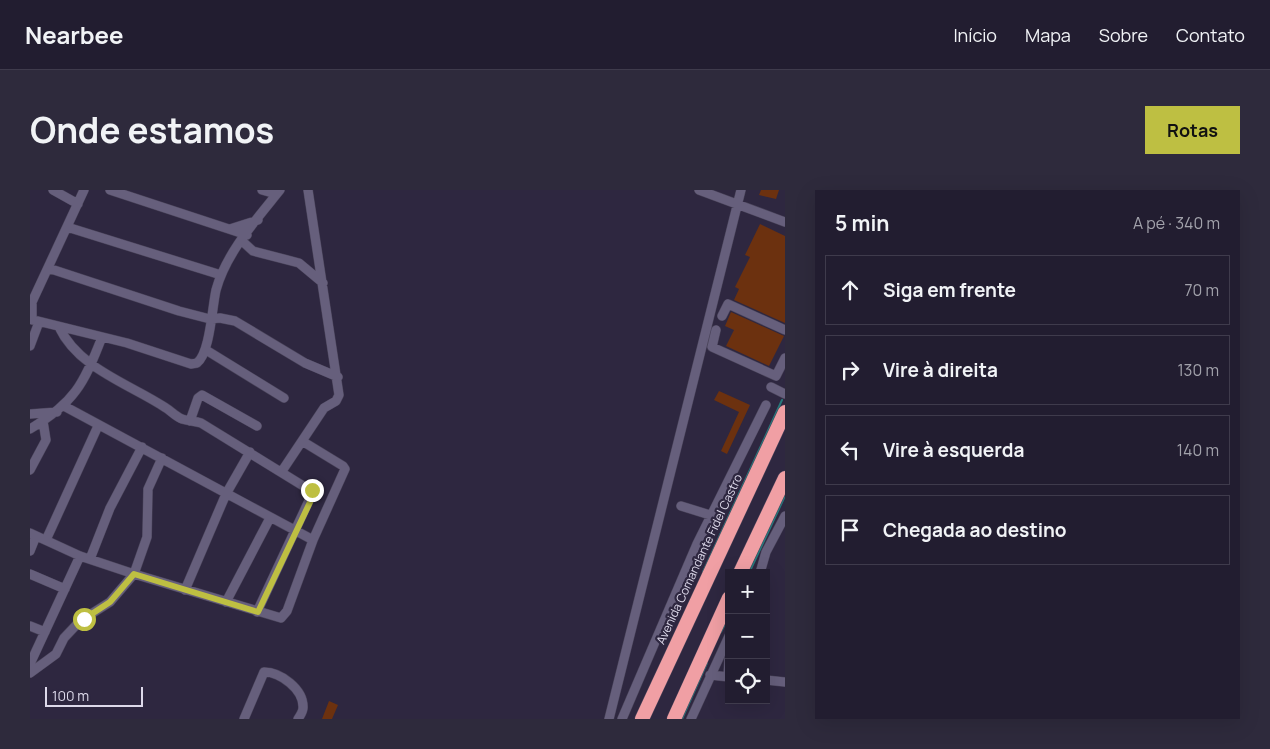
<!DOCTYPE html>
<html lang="pt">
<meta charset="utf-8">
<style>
:root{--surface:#221d30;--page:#2e2a3c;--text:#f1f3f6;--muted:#a2a2ab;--line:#3f3b4c;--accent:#bebf42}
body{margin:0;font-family:Manrope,sans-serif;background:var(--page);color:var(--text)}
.controls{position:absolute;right:15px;bottom:15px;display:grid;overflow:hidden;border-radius:0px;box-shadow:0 5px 20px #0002}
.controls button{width:45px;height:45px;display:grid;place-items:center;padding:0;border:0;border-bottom:1px solid var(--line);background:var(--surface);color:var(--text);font:25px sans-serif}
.scale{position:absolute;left:15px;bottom:12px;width:98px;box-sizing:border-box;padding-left:5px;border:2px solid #ddd9ea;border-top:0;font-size:14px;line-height:18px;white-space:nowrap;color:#ddd9ea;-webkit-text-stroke:4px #2e2740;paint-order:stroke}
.stop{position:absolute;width:15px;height:15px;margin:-11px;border:4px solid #bebf42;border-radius:50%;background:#fff}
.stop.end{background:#bebf42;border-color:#fff;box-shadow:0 1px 5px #0008}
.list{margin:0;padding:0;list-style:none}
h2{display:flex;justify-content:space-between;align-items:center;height:65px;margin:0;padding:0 20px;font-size:21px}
h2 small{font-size:16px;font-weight:400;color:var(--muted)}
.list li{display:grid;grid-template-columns:32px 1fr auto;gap:15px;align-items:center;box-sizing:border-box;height:70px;margin:0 10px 10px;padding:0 10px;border:1px solid var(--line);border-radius:0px}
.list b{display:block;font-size:19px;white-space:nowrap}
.list em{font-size:16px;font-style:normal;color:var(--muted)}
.icon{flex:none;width:28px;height:28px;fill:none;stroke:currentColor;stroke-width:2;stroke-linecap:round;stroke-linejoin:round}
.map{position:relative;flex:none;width:755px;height:529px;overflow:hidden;border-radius:0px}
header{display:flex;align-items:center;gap:30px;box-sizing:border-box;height:70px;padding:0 25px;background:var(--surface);border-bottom:1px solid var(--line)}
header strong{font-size:24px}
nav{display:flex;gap:28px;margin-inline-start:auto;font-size:18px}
.intro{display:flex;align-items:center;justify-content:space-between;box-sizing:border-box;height:120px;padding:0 30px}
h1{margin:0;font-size:35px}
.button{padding:12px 22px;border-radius:0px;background:var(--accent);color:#111;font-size:18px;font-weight:700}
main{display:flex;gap:30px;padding:0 30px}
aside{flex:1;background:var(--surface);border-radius:0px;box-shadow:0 5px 20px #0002}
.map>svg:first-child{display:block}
</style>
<header>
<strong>Nearbee</strong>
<nav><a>Início</a><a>Mapa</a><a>Sobre</a><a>Contato</a></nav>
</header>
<div class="intro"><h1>Onde estamos</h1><a class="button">Rotas</a></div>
<main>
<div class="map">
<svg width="755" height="529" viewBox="0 0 755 529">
<rect width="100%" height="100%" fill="#2e2740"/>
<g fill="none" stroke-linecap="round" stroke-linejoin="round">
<!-- stream -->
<path stroke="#27787b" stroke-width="2" d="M673 382 752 210
M719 383 755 306
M691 442 699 426
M652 529 677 473"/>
</g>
<!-- building -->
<path fill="#6c310f" d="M731 0H749L746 9 729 5Z
M730 34 755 46V133L704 110 709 99 705 97 720 67 715 65Z
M701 122 754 146 739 176 696 156 704 140 695 136Z
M689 201 720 215 697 264 691 261 709 222 684 210Z
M299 511 308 515 302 529H292Z"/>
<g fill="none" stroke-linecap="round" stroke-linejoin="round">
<defs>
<path id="minor" d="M23 0 48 14
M80 0 217 45
M232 0 246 4
M669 0 755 32
M37 37 191 85
M200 39 228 30
M212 51 223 61 269 73 293 93
M18 78 149 121 180 129 190 128 205 131 275 173 308 187
M692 126 698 114 755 140
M0 129 97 153 161 174 167 173C180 163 182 118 186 100 196 63 226 30 250 0
M2 130V112L54 0
M29 137C49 179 100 194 136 218 141 221 145 226 152 229 158 231 165 231 171 233L283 302 227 422
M686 140 682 157 746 186 755 168
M0 156 9 132
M176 160 254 208
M741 197 755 204
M34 216 283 350
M0 224 27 222
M160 231 168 208 172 205 227 236
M0 239C44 213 54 194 72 147
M0 280 16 250 13 231
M252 281 294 218 306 211 309 205 278 0
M651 316 680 325
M0 343 50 366 104 384 251 428 257 421 283 350 315 279 313 276 272 251
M16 350 68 236
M0 361 6 346
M60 369 80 318 112 257
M730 383 736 362 755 326
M0 384 35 399
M155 400 196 304 220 262
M196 412 240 328
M0 436 15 442
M0 474 50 366
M0 483 26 464 34 448 50 431 80 412 104 384 117 347 118 299 132 268
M680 485 699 487
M698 486 699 469
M736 490 755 492
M214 529 234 482C250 482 274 499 273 518 273 521 270 526 268 529
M579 529 711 0
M592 529 667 354 736 215
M661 529 699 446"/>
<path id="highway" d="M710 383 755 288
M612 529 755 222
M644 529 699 408"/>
</defs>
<!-- minor casing -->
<use href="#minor" stroke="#4a445a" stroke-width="10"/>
<!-- highway casing -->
<use href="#highway" stroke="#4a445a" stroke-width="15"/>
<!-- minor -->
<use href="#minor" stroke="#665f7c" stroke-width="9"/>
<!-- highway -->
<use href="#highway" stroke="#f09fa4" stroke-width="14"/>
</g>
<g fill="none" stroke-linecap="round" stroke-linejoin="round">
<!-- route -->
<path stroke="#bebf42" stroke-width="6" d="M54 429 80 412 104 384 228 422 282 308V300"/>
</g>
<g text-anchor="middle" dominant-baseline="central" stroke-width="4.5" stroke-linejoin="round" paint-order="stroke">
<!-- street labels -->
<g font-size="12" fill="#ddd9ea" stroke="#2e2740">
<text transform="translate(669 369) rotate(-65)">Avenida Comandante Fidel Castro</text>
</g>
</g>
</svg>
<div class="controls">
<button>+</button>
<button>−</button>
<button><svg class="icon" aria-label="locate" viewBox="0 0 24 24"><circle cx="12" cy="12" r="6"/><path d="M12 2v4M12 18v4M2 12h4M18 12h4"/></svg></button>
</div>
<div class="scale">100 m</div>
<div class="stop" style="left:54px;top:429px"></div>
<div class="stop end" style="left:282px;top:300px"></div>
</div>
<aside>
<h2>5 min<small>A pé · 340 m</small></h2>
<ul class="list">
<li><svg class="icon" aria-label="ahead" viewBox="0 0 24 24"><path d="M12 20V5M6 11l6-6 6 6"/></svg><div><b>Siga em frente</b></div><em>70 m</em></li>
<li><svg class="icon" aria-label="right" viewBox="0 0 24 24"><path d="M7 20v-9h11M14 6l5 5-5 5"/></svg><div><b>Vire à direita</b></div><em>130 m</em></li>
<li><svg class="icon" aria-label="left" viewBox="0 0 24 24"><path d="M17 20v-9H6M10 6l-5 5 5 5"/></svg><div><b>Vire à esquerda</b></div><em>140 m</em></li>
<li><svg class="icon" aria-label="arrive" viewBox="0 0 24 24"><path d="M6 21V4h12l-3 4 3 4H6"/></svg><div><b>Chegada ao destino</b></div></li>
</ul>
</aside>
</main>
